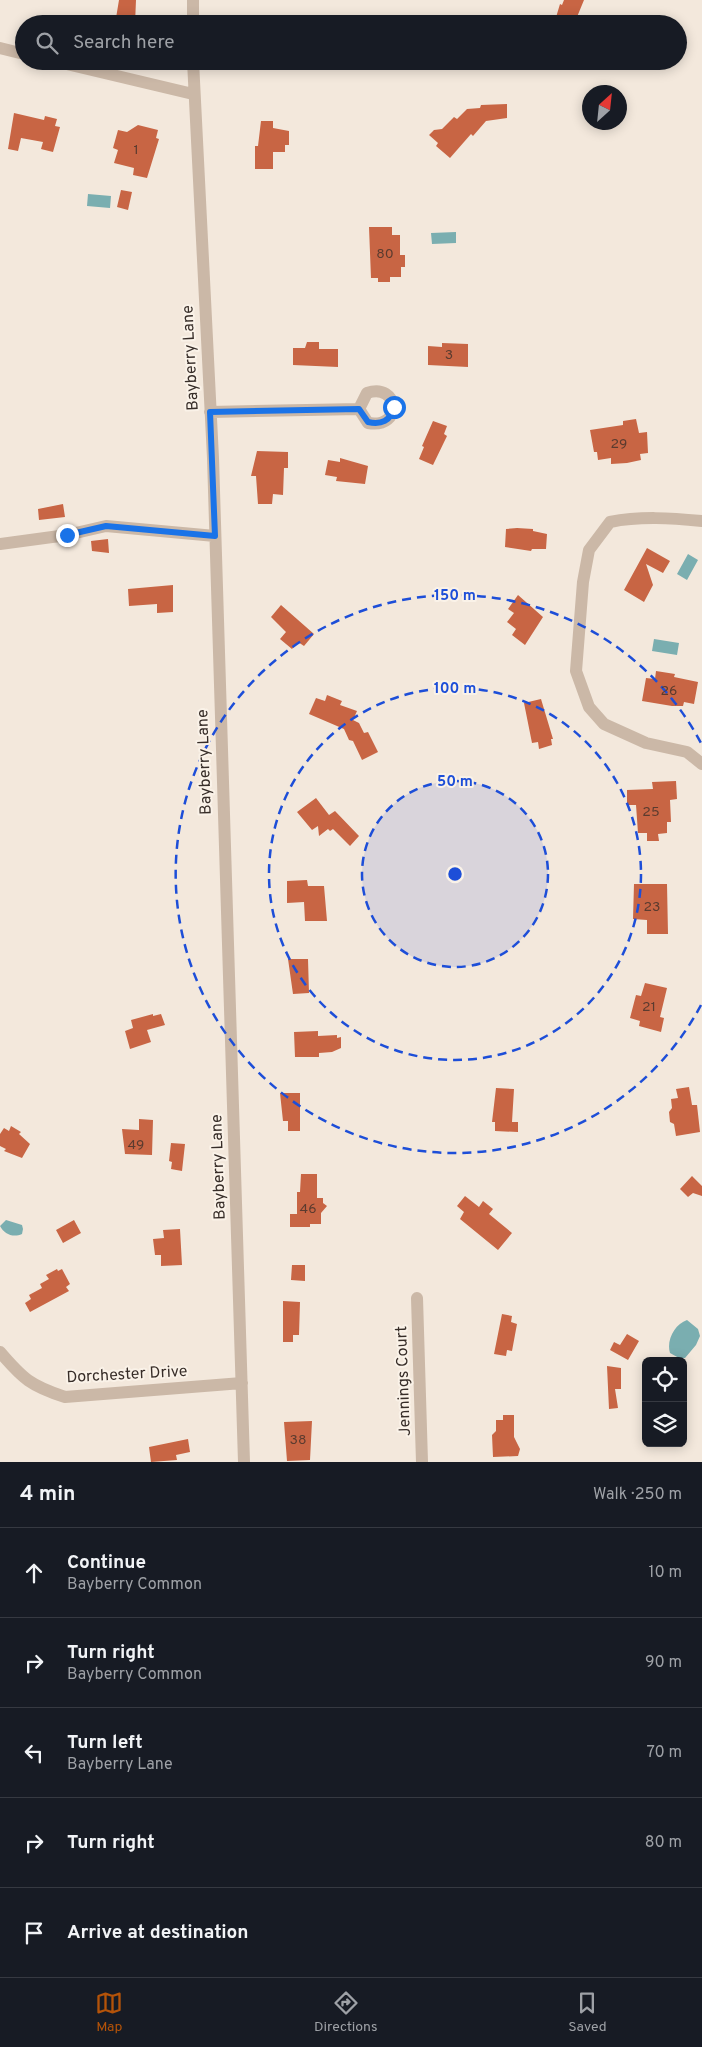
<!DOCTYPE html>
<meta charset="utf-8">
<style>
:root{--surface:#171b24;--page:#242831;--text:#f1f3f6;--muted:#9ea1a6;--line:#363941;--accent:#b45309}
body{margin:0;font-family:Overpass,sans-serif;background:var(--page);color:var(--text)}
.controls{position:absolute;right:15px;bottom:15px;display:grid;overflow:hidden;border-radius:8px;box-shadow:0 2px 12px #0003}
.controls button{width:45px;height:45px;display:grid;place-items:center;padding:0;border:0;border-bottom:1px solid var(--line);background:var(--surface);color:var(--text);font:25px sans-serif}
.compass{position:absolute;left:582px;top:85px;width:45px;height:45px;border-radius:50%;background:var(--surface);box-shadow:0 2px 12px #0003;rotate:27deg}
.stop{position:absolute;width:15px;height:15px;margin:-11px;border:4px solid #1a73e8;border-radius:50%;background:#fff}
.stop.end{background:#1a73e8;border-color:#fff;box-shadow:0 1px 5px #0008}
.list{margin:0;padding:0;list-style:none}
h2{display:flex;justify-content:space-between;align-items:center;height:65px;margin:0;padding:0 20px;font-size:21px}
h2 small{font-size:16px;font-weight:400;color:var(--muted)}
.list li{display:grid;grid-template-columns:32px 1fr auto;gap:15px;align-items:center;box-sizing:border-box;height:90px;padding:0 20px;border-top:1px solid var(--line)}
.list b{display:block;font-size:19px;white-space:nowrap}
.list p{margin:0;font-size:16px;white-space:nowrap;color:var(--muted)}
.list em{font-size:16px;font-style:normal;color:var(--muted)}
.icon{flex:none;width:28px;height:28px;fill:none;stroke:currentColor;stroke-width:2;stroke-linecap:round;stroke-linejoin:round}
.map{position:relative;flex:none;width:702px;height:1462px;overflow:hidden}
.search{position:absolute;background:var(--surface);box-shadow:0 2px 12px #0003;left:15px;right:15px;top:15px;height:55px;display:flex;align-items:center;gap:12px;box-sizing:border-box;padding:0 18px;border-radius:28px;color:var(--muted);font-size:19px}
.sheet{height:515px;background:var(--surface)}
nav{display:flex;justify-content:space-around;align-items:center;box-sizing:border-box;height:70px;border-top:1px solid var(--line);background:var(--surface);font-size:14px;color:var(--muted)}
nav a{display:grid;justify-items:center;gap:2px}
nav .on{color:var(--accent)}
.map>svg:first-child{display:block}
</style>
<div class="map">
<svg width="702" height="1462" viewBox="0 0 702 1462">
<rect width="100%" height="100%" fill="#f3e8dc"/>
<!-- water -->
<path fill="#7aaeb0" d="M88 194 111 196 110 208 87 206Z
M456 232V243L432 244 431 233Z
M688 554 698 560 687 580 677 574Z
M654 639 679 643 677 655 652 651Z
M6 1220 22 1225 23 1229 22 1234C13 1238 4 1234 0 1226Z
M687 1320 698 1329 700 1336 696 1345 685 1358H679L670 1353C666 1340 675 1324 687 1320Z"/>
<!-- building -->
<path fill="#c86544" d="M119 0H136L135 24H115Z
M564 0H584L577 17 594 24H554L560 4 562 5Z
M507 104V118L486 121 473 136 471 134 450 158 436 146 438 143 429 135 434 130 442 129 454 117 457 119 467 109 480 108 481 105Z
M14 113 44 120 45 116 57 119 55 126 60 127 53 152 41 149 43 142 21 138 18 151 8 149Z
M261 121H273V128L289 131V145H285V152H273V169H255V146H258Z
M138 125 158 130 156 138 159 139 147 178 133 175 134 168 114 163 118 150 113 148 118 130 127 132Z
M121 190 132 192 128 210 117 207Z
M369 227H392V235H400V255H405V267H401V277H390V282H378V278H371Z
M307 342H319V349H338V367L293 365V348H305Z
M442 343 468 344V367L428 365V346L442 347Z
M636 419 639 433 647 432 648 453 640 454 641 460 627 463 611 464V458L598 460 597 452H594L590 430 623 425V421Z
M433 421 447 426 444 434 447 436 433 465 419 459 424 447 422 446Z
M257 451 288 452V468H284L283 495 273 494 272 504H258L256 476H251Z
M340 458 368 466 365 484 336 481 337 477 325 475 328 460 340 462Z
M63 504 65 517 39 520 38 509Z
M517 528 533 529V531L547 534 546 549H532L531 551 505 547 506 529Z
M108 539 109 553 92 551 91 541Z
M647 548 670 561 663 573 646 564 653 585 644 602 624 590Z
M173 585V612L157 613V604L129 606 128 589Z
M518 595 543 617 525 645 512 635 516 629 507 622 514 613 508 609Z
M281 605 314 634 304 646 298 642 292 649 280 639 286 632 271 617Z
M656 671 675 674 674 677 698 682 694 704 684 702 683 706H672L642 701 646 678 655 679Z
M327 695 342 701 340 705 357 711 353 720 359 723 364 733 368 732 378 752 362 760 353 741 349 740 344 729 309 714 316 698 325 701Z
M541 699 553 739H551L552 745 539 749 538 742 532 743 524 703Z
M676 781 677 799 670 800 671 822H667V833L658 834 659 841H647V833H638L636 805H627V790L653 789 652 782Z
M316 798 329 815 335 811 359 836 350 846 333 829 330 831 328 829 319 836 318 826 312 830 297 812Z
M307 880 308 886H324L327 921H305L304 902 287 903V881Z
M634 884H667L668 934H647V920L633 919Z
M288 959H308L309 993 293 994Z
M645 983 667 988 660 1017 664 1018 661 1032 639 1026 640 1021 630 1018 636 995 641 996Z
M153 1014V1016L161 1014 165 1025 147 1030 151 1042 130 1049 125 1031 133 1028 131 1020Z
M318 1031V1036L337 1035V1038L341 1037V1048L332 1052 319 1053V1057H295L294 1032Z
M689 1087 692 1105H697L700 1132 676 1136 674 1124 670 1122 669 1112 672 1108 671 1099 678 1098 676 1089Z
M496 1088 514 1089 512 1122H518V1132L495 1131V1122H492Z
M280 1093H300V1131H288V1121H283Z
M139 1119 153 1120 152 1155 125 1154 122 1129 139 1130Z
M11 1126 21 1132 19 1134 30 1144 22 1158 4 1151 6 1149 0 1146V1134L4 1128 9 1131Z
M171 1143 185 1144 182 1171 171 1169 172 1162 169 1161Z
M301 1174H317V1198H323V1203L327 1206 321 1213V1224H310V1227H290V1214H297V1192H300Z
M692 1176 702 1186V1196L693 1193 688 1197 680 1189Z
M465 1196 479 1207 483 1201 493 1209 489 1214 512 1233 498 1250 460 1219 464 1212 457 1206Z
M74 1220 81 1233 63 1243 56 1230Z
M180 1229 182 1265 161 1266V1255H155L153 1239 164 1238 163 1230Z
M292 1265H305V1281L291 1280Z
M57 1269 58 1271 62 1269 70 1284 66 1287 69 1291 30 1312 25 1303 31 1299 29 1295 42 1288 40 1284 49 1279 46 1275Z
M283 1301 300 1302 299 1335H293V1342H283Z
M502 1314 512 1316 511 1322 517 1324 512 1351 507 1350 506 1356 494 1354Z
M627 1334 639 1341 628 1360 610 1350 614 1342 620 1345Z
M607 1366 621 1368V1389H615L618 1408 609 1409Z
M503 1415H514V1437L520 1449 518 1456 493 1457 492 1435 496 1431V1420H503Z
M312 1421 310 1460 287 1461 284 1422Z
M188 1439 190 1452 176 1455 177 1460 151 1462 149 1447Z"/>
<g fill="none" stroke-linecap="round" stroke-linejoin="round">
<!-- minor -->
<path stroke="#cbb8a7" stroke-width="12" d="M193 24V0
M0 48 24 54
M54 61 193 94
M193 61 213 458 244 1462
M210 412 359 409 367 393C399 382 404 429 368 423L359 409
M702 521C671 518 640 516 610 522L589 550 583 582 576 671 589 707 604 724 646 743 687 752 702 764
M0 544 67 535 106 526 215 536
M417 1298 422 1462
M0 1352C23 1379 31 1386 65 1397L242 1383"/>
</g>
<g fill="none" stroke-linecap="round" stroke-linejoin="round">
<!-- route -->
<path stroke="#1a73e8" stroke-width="6" d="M67 535 106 526 215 536 210 412 359 409 368 422C381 425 391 421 394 407"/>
</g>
<!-- distance rings -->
<circle cx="455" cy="874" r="93" fill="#1d4ed8" fill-opacity=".12"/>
<g fill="none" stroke="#1d4ed8" stroke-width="2.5" stroke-dasharray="9 6">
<circle cx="455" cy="874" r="93"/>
<circle cx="455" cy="874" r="186"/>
<path d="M701 1005A279 279 0 1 1 701 743"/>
</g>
<g text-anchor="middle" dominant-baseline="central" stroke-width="4" stroke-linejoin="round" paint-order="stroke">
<!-- number labels -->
<g font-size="14" fill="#5b3b2f">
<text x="136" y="150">1</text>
<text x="385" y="254">80</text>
<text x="449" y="355">3</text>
<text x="619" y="444">29</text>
<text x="669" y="691">26</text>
<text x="651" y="812">25</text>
<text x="652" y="907">23</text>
<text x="649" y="1007">21</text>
<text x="136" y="1145">49</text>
<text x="308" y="1209">46</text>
<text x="298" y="1440">38</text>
</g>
<!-- street labels -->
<g font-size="16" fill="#372d28" stroke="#faf2e8">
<text transform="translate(191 358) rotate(-93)">Bayberry Lane</text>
<text transform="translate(205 762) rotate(-92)">Bayberry Lane</text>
<text transform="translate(219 1167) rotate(-92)">Bayberry Lane</text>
<text transform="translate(127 1375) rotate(-3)">Dorchester Drive</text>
<text transform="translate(404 1381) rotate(-92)">Jennings Court</text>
</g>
</g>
<circle cx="455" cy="874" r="8" fill="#1d4ed8" stroke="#faf2e8" stroke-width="2.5"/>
<g font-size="15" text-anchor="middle" font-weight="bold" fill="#1d4ed8" stroke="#faf2e8" stroke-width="4" stroke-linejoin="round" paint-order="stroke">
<text x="455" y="600">150 m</text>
<text x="455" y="693">100 m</text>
<text x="455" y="786">50 m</text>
</g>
</svg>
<div class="controls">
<button><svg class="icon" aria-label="locate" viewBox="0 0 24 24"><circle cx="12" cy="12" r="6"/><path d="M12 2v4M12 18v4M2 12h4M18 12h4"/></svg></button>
<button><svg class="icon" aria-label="layers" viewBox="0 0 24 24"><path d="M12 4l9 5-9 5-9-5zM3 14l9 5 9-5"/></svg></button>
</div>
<svg class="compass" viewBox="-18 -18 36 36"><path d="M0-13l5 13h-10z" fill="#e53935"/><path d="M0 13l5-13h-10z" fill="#9ea1a6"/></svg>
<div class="stop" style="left:394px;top:407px"></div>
<div class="stop end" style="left:67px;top:535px"></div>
<div class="search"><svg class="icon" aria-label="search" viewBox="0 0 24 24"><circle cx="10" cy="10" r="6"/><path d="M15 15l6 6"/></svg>Search here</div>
</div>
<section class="sheet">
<h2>4 min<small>Walk · 250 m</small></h2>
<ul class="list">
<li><svg class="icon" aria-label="ahead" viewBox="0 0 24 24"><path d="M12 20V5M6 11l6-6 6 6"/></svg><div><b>Continue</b><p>Bayberry Common</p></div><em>10 m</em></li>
<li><svg class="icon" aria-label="right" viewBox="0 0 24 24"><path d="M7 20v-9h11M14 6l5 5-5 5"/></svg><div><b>Turn right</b><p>Bayberry Common</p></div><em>90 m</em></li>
<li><svg class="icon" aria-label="left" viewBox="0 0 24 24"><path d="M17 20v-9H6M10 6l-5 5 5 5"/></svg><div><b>Turn left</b><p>Bayberry Lane</p></div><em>70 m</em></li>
<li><svg class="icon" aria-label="right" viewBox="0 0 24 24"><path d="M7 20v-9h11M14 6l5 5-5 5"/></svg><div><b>Turn right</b></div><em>80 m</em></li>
<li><svg class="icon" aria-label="arrive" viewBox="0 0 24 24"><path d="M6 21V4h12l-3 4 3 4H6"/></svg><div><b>Arrive at destination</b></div></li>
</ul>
</section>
<nav>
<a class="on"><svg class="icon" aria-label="map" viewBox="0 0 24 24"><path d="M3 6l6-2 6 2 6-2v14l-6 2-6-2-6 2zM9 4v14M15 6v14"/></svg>Map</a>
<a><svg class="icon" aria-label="directions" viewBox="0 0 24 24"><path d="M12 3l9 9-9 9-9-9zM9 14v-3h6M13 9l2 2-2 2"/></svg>Directions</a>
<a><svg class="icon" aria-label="saved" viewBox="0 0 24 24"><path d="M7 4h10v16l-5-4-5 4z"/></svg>Saved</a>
</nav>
